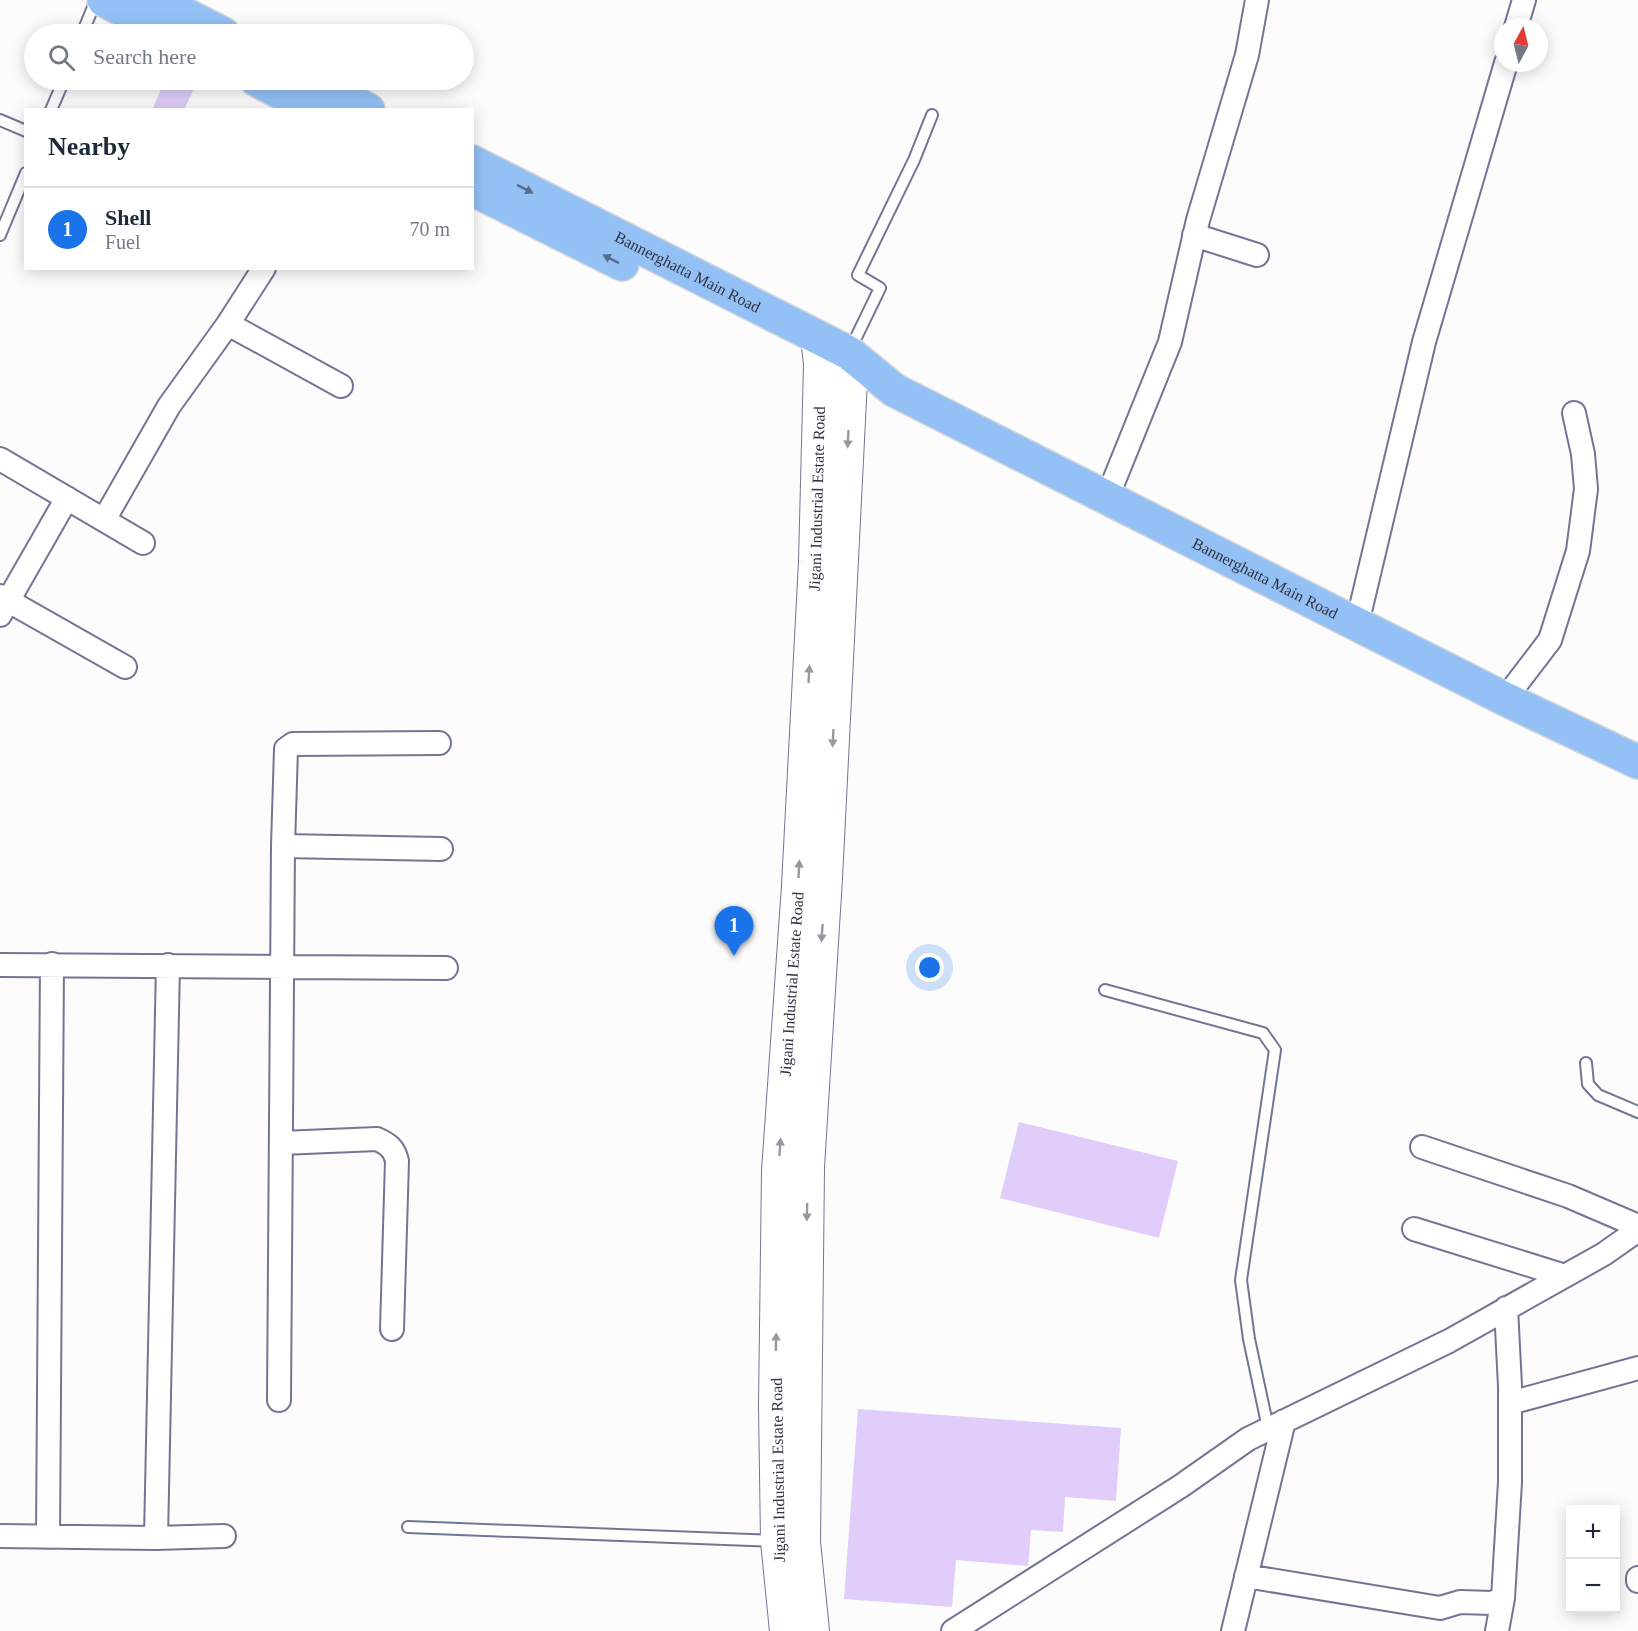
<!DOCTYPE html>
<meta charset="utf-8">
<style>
:root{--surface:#fff;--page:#f6f6f7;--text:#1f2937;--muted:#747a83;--line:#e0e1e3;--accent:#1a73e8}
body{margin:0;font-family:"Times New Roman",serif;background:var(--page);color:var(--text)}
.controls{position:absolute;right:18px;bottom:18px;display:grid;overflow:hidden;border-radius:0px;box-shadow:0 3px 15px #0003}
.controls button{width:54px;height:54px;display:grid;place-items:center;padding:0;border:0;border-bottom:2px solid var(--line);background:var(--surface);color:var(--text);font:30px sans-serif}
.compass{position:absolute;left:1494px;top:18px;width:54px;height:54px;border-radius:50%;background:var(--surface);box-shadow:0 3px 15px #0003;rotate:7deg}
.you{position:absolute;left:930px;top:968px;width:21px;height:21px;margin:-15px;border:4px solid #fff;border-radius:50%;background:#1a73e8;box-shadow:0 0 0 9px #1a73e833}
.badge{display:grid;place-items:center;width:39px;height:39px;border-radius:50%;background:var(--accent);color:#fff;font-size:20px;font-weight:700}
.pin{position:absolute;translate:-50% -50px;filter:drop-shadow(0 2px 3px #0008)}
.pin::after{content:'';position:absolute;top:32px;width:21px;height:18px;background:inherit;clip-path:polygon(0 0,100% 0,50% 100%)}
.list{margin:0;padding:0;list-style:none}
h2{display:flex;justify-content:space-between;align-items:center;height:78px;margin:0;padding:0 24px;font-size:26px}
h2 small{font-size:20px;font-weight:400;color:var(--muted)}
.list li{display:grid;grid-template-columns:39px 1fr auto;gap:18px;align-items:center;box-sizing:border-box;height:84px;padding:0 24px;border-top:2px solid var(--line)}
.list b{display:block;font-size:22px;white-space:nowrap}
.list p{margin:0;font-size:20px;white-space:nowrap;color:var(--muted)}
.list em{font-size:20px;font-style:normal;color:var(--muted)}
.icon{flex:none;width:33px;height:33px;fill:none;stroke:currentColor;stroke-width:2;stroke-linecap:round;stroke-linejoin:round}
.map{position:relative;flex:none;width:1638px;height:1631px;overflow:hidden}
.search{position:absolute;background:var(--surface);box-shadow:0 3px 15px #0003;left:24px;top:24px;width:450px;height:66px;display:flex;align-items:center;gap:15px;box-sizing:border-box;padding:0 21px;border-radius:33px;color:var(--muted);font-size:22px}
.panel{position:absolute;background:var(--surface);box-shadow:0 3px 15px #0003;left:24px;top:108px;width:450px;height:162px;border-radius:0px}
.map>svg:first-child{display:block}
</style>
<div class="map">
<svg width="1638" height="1631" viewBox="0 0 1638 1631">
<rect width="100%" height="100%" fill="#fcfcfc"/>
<!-- building -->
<path fill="#e0cdfa" d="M165 80H198L184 110H152Z
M1019 1122 1178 1161 1159 1238 1000 1198Z
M858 1409 1121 1428 1116 1501 1065 1497 1063 1532 1031 1530 1028 1566 956 1560 952 1607 844 1599Z"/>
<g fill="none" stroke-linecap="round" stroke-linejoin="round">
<defs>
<path id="lane" d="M82 34 96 0
M51 110 64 80
M0 120 26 131
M0 235 26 173
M850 350 880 288 858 275 914 160 932 115
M1105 990 1263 1033 1275 1050 1241 1280 1249 1339 1268 1428
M1586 1063 1588 1084 1598 1095 1638 1112
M408 1527 774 1541"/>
<path id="street" d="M1516 27 1524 0
M1194 235 1257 255
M228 324 341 386
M0 459 143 543
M1107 498 1170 342 1198 220 1247 55 1257 0
M104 520 169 406 228 324 264 268
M0 596 125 667
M0 615 67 498
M1357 624 1424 342 1506 63
M1505 699 1550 640 1578 551 1586 489 1583 454 1574 413
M283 846 441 849
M0 965 446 968
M281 1143 377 1139C388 1144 394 1148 397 1161L392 1329
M1422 1147 1568 1196 1638 1226
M1414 1229 1565 1276
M279 1400 283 846 286 749 293 744 439 743
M1510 1403 1638 1368
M0 1536 156 1538 224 1536
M48 1537 52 964
M156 1538 168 965
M1246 1576 1440 1608 1460 1602 1492 1603 1503 1598 1510 1482V1386L1506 1308
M1638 1578V1581
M953 1631 1181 1486 1248 1439 1449 1341 1604 1254 1638 1230
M1233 1631 1284 1421
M1497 1631 1503 1598"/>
<g id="secondary">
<path id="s1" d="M786 1631 777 1541 775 1406 778 1171 798 886 815 562 820 364 817 337"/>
<path d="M813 1631 804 1542 808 1167 826 878 851 380 849 353"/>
</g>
<g id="primary">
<path d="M104 0 170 34"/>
<path d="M157 0 223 34"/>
<path d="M257 80 314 110"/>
<path d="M310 80 368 110"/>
<path id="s2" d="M472 162 849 353 894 390 1505 699 1638 762"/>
<path d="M472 189 622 264"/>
</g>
</defs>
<!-- lane casing -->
<use href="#lane" stroke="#727696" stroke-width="14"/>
<!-- street casing -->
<use href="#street" stroke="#727696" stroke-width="26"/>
<!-- secondary casing -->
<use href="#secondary" stroke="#727696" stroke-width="34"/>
<!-- primary casing -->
<use href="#primary" stroke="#d6d6d9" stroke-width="36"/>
<!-- lane -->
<use href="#lane" stroke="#fff" stroke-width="10"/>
<!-- street -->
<use href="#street" stroke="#fff" stroke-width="22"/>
<!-- secondary -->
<use href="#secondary" stroke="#fff" stroke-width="32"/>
<!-- primary -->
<use href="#primary" stroke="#94c1f5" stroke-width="33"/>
</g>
<!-- one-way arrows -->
<defs><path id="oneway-solid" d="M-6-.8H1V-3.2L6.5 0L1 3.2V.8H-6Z" transform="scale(1.5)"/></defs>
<g fill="#596c89">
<use href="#oneway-solid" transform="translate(525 189) rotate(27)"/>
<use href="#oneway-solid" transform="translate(611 259) rotate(-153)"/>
</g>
<g fill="#9899a0">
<use href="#oneway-solid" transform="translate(848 439) rotate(93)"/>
<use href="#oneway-solid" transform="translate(809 674) rotate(-87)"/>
<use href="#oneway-solid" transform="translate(833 738) rotate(93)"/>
<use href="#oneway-solid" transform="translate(799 869) rotate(-87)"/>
<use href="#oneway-solid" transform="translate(822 933) rotate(94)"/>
<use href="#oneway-solid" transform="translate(780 1147) rotate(-86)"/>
<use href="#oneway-solid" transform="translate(807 1212) rotate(91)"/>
<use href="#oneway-solid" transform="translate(776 1342) rotate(-89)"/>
</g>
<g text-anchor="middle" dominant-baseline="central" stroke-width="4.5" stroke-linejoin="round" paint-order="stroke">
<!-- street labels -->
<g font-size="16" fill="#313341" stroke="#fff">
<text stroke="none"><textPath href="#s2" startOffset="242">Bannerghatta Main Road</textPath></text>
<text stroke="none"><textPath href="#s1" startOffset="1134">Jigani Industrial Estate Road</textPath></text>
<text stroke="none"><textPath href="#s2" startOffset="897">Bannerghatta Main Road</textPath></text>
<text stroke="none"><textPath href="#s1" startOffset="648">Jigani Industrial Estate Road</textPath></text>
<text transform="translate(778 1470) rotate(-91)">Jigani Industrial Estate Road</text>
</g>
</g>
</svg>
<div class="controls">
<button>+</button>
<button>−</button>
</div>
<svg class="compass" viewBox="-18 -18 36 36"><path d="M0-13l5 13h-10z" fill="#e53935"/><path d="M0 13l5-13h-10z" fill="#747a83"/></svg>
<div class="you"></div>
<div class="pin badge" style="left:734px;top:956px">1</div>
<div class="search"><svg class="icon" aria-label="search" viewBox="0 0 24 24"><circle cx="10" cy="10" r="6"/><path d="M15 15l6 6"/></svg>Search here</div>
<section class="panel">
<h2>Nearby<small></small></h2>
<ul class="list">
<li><span class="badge">1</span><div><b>Shell</b><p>Fuel</p></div><em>70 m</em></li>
</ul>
</section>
</div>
